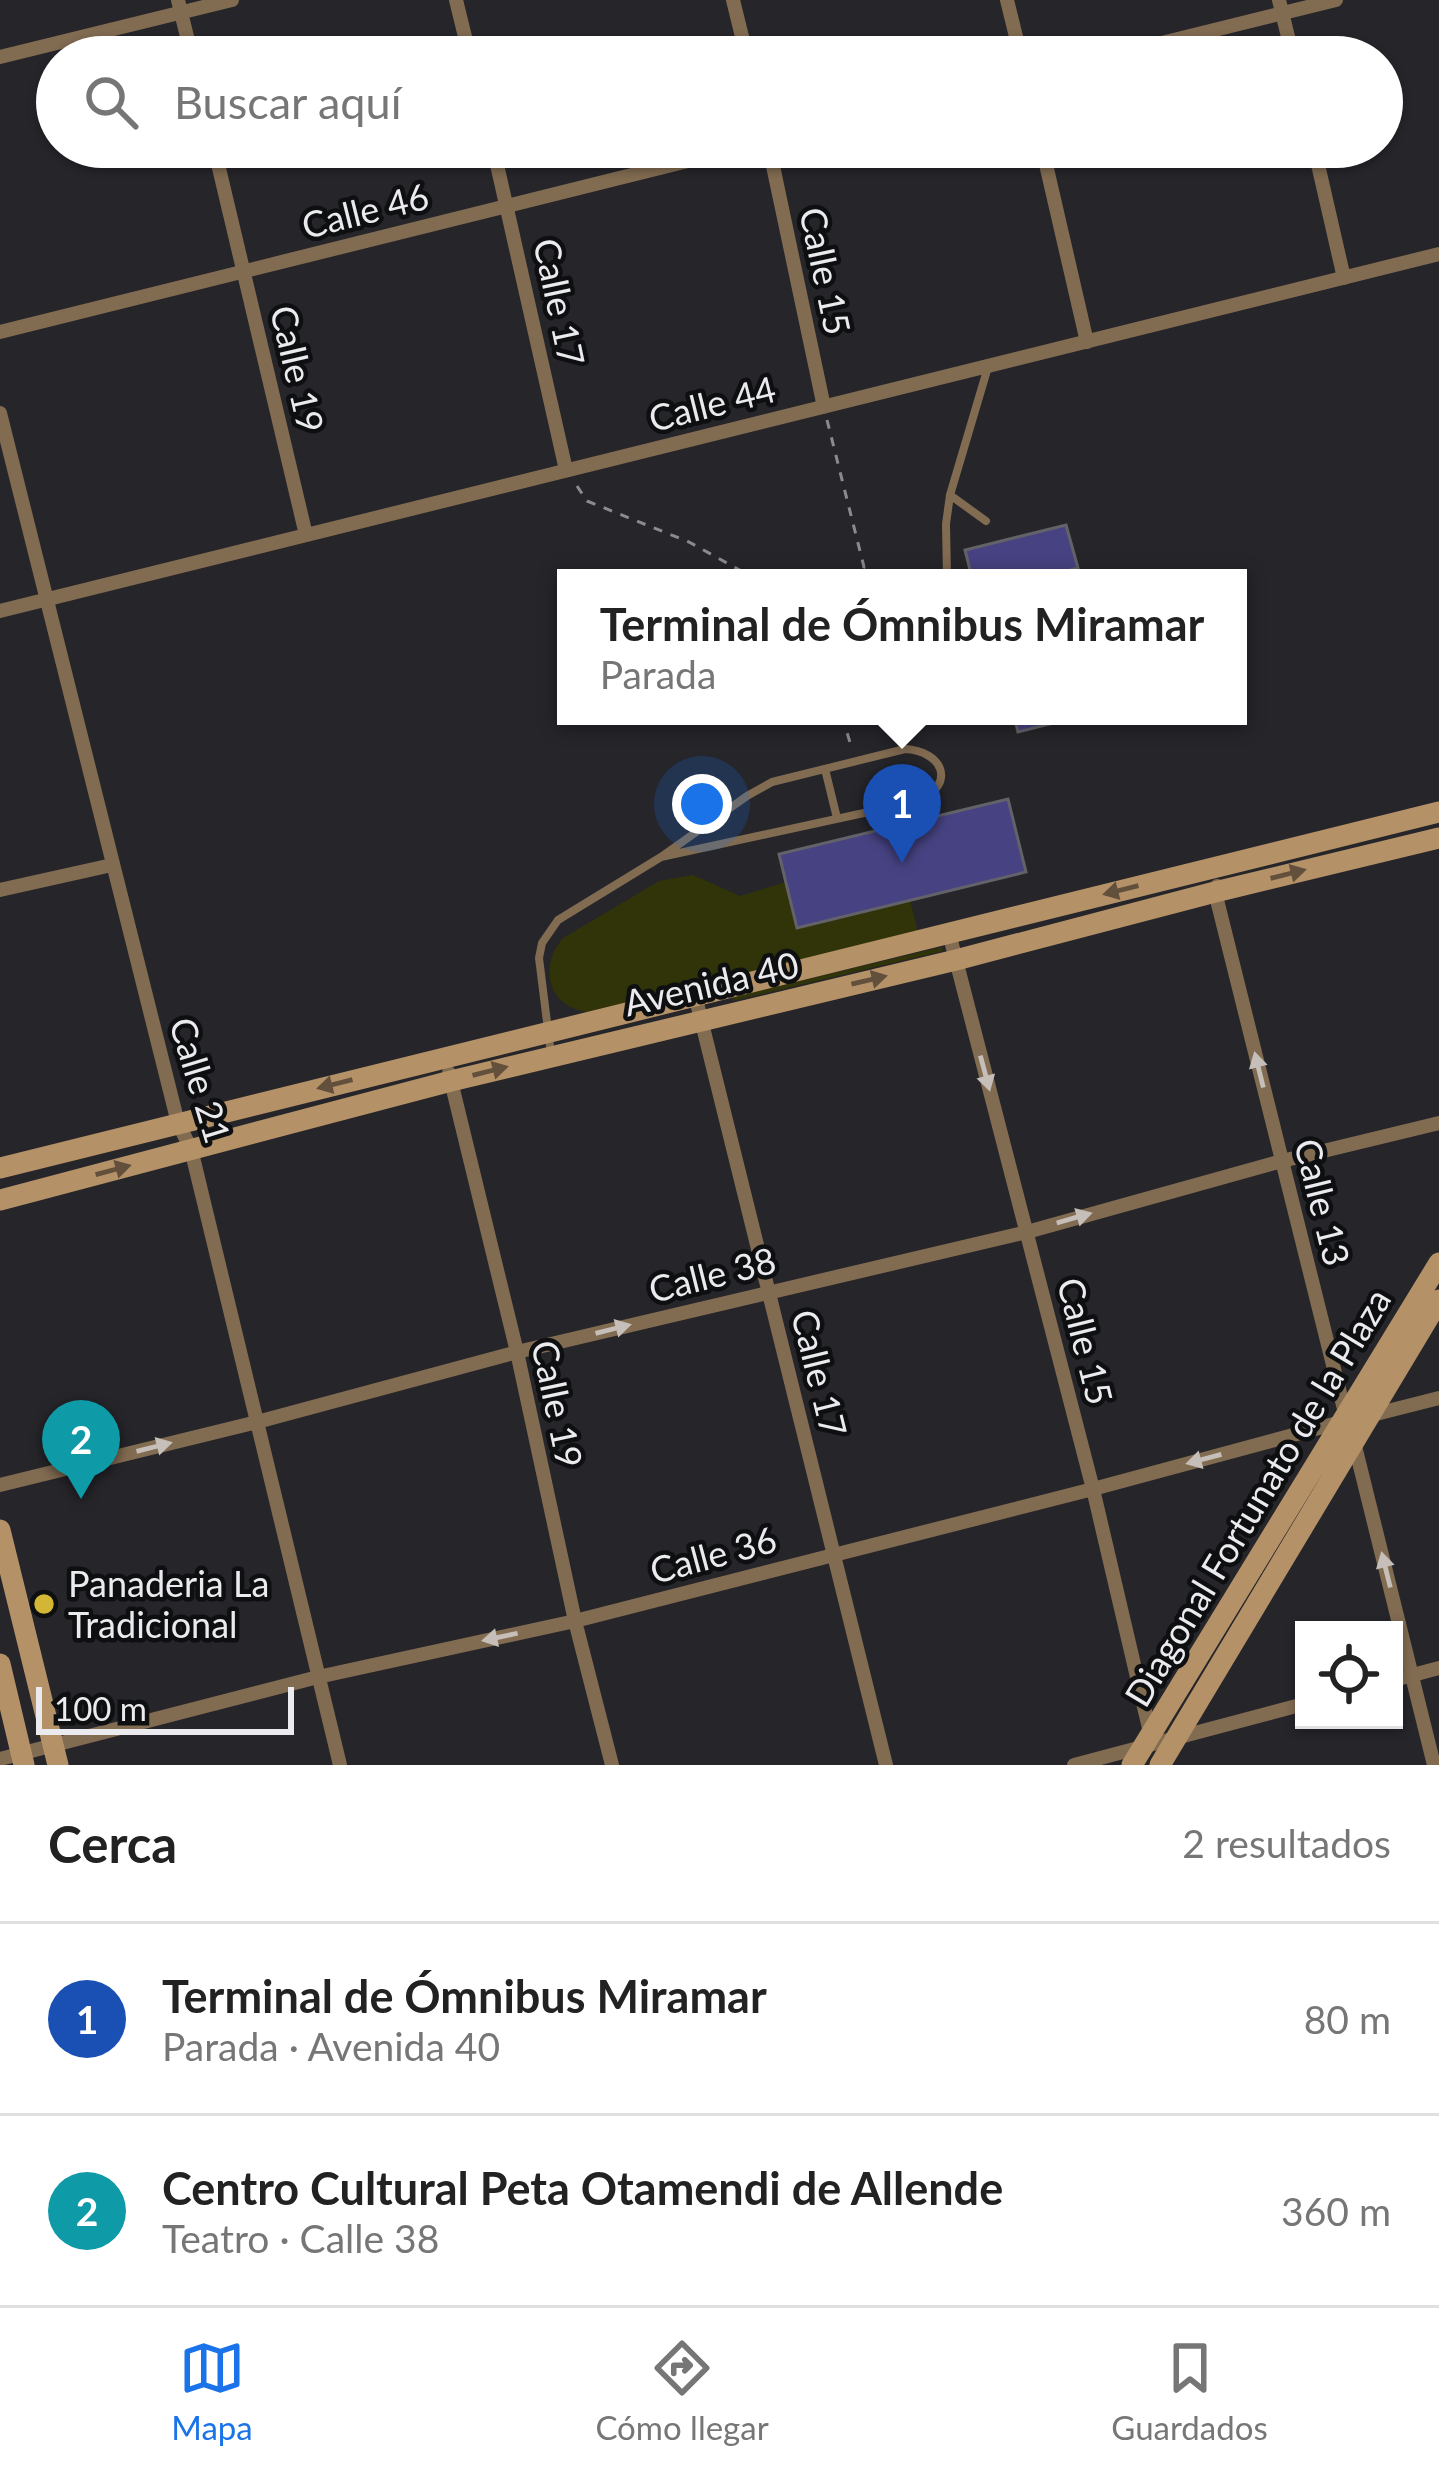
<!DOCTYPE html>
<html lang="es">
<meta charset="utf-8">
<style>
:root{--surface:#fff;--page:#f6f6f6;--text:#222;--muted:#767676;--line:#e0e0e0;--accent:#1a73e8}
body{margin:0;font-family:Lato,sans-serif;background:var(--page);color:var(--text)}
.controls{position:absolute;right:36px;bottom:36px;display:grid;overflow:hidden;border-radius:0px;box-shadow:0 3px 9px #0004}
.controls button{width:108px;height:108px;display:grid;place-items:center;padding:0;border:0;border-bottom:3px solid var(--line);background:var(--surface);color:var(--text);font:60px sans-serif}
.scale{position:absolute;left:36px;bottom:30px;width:258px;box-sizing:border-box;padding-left:12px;border:6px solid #ebebef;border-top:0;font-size:33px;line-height:42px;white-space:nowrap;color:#ebebef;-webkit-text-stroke:9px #0e0f11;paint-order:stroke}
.you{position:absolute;left:702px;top:804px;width:42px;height:42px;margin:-30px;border:9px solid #fff;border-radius:50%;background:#1a73e8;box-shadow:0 0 0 18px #1a73e833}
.badge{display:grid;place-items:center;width:78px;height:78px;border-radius:50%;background:var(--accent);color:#fff;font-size:39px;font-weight:700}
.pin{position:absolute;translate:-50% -99px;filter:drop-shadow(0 3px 6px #0008)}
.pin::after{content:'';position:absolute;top:63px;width:42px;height:36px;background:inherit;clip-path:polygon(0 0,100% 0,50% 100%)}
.popup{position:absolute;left:557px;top:569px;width:690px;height:156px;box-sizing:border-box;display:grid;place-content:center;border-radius:0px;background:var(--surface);filter:drop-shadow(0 3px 9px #0005);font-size:39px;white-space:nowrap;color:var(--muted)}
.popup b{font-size:45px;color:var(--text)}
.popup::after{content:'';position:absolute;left:50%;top:100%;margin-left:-24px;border:24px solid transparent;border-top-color:var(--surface)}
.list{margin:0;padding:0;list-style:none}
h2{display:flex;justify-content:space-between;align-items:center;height:156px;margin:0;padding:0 48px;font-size:51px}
h2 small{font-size:39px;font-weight:400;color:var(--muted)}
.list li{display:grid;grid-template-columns:78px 1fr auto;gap:36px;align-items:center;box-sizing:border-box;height:192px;padding:0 48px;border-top:3px solid var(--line)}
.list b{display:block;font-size:45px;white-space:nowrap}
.list p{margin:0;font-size:39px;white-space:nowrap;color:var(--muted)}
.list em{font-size:39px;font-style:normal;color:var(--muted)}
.icon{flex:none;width:66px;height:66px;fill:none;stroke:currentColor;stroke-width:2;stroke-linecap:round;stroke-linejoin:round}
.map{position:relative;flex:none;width:1439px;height:1765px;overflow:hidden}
.search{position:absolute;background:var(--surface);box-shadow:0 3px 9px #0004;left:36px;right:36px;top:36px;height:132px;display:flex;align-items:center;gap:30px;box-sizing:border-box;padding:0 42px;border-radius:66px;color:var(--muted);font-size:45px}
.sheet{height:540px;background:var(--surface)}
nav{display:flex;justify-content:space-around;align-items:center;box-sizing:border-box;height:168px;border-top:3px solid var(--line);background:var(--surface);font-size:33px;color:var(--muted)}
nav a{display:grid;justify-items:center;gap:6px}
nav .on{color:var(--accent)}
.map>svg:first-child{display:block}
</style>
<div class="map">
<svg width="1439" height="1765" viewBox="0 0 1439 1765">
<rect width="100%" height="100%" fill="#25252a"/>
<!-- green -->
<path fill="#313408" d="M693 875 740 896 786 882 910 900 918 932 589 1012C548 1008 538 967 563 938L659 881Z
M942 947 943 951 733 1001V997Z"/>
<!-- building -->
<path fill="#474383" stroke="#626268" stroke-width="3" d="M1066 525 1078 568 1038 578H972L965 550Z
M1014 716H1061L1062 721 1018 732Z
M1008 799 1026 872 797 928 779 854Z"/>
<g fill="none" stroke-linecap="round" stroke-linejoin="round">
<!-- path -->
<path stroke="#8b8b8f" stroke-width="3" stroke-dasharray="9 9" stroke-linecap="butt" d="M827 420 864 567 858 578
M577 486 587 501 689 542 754 578
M842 716 852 749"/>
<!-- service -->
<path stroke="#816b51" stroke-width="8" d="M950 495 986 521
M947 578 946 524 950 495 988 367
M825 769 837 818
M551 1054 539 958 542 943 558 920 661 857 747 796 772 782 905 749C942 751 957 783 919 801L661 857"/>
<!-- minor -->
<path stroke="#816b51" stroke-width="14" d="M178 0 192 57
M456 0 470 57
M733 0 747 57
M1007 0 1021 57
M1279 0 1293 57
M0 57 232 0
M1105 57 1336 0
M214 147 306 535
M493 147 566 470
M769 147 824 407
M1042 147 1087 342
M1314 147 1344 278
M0 332 744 147
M0 413 178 1123 191 1149 340 1765
M0 611 1439 254
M1217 886 1215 892 1346 1417
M0 890 112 865
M949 933 1093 1489 1151 1737
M695 995 886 1765
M449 1073 517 1352 575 1621 612 1765
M1368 1416 1439 1398
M1353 1438 1434 1765
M0 1485 257 1422 517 1352 1027 1232 1282 1161 1439 1123
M1394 1680 1439 1668
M0 1759 318 1677 575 1621 1093 1489 1341 1422
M1074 1765 1304 1704"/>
<!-- secondary -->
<path stroke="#b59167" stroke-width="21" d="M0 1168 1439 812
M0 1200 451 1081 956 960 1215 892 1439 838
M0 1530 58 1765
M0 1664 24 1765
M1132 1765 1439 1263
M1160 1765 1439 1300"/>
</g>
<!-- one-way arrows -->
<defs><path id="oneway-solid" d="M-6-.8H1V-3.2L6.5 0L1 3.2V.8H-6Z" transform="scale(3)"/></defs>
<g fill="#62503c">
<use href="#oneway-solid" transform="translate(1288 874) rotate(-14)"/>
<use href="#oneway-solid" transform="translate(1121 890) rotate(166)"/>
<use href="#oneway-solid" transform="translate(869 980) rotate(-13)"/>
<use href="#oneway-solid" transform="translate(490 1071) rotate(-14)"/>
<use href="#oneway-solid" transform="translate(335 1084) rotate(166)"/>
<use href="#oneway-solid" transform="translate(113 1170) rotate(-15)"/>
</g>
<g fill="#c6beb8">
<use href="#oneway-solid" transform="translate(1259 1070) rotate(-104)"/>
<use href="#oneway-solid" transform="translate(985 1073) rotate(75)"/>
<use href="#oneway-solid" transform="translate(1074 1218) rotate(-16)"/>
<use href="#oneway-solid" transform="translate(613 1329) rotate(-14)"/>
<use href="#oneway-solid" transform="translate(154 1447) rotate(-14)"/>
<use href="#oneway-solid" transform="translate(1204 1459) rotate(165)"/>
<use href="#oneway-solid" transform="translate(1386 1570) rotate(-104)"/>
<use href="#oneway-solid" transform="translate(500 1637) rotate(168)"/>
</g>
<!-- markers -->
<circle fill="#d3b635" stroke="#0e0f11" stroke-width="4.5" cx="44" cy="1604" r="12"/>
<g text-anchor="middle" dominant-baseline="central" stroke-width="9" stroke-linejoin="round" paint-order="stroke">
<!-- street labels -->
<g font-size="36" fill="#ebebef" stroke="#0e0f11">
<text transform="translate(365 210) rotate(-14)">Calle 46</text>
<text transform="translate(826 271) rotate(78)">Calle 15</text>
<text transform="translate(560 302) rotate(78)">Calle 17</text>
<text transform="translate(298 369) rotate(77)">Calle 19</text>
<text transform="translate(712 403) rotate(-14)">Calle 44</text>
<text transform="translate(711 983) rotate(-13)">Avenida 40</text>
<text transform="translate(201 1080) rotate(73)">Calle 21</text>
<text transform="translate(1323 1202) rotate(76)">Calle 13</text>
<text transform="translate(712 1274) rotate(-14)">Calle 38</text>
<text transform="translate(1086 1341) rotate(76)">Calle 15</text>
<text transform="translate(820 1373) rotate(76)">Calle 17</text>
<text transform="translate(558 1404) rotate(78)">Calle 19</text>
<text transform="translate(1257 1497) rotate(-59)">Diagonal Fortunato de la Plaza</text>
<text transform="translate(713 1554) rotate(-15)">Calle 36</text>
</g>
<!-- poi labels -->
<g font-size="36" fill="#ebebef" stroke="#0e0f11" text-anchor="start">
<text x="68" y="1583">Panaderia La<tspan x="68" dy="41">Tradicional</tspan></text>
</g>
</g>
</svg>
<div class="controls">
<button><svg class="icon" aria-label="locate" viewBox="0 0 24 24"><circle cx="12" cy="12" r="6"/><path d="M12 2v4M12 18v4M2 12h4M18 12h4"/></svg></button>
</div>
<div class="scale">100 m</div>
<div class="you"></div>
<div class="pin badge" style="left:902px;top:863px;background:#1a4fb4">1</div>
<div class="popup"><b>Terminal de Ómnibus Miramar</b>Parada</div>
<div class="pin badge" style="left:81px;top:1499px;background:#0f9aa8">2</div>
<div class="search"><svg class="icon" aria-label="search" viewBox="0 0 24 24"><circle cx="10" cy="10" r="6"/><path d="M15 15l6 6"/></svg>Buscar aquí</div>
</div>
<section class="sheet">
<h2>Cerca<small>2 resultados</small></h2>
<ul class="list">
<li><span class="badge" style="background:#1a4fb4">1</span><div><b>Terminal de Ómnibus Miramar</b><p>Parada · Avenida 40</p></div><em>80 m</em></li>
<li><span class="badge" style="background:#0f9aa8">2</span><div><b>Centro Cultural Peta Otamendi de Allende</b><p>Teatro · Calle 38</p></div><em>360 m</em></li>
</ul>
</section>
<nav>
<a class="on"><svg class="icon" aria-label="map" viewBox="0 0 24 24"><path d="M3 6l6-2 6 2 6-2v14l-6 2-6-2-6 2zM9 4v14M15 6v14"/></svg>Mapa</a>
<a><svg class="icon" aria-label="directions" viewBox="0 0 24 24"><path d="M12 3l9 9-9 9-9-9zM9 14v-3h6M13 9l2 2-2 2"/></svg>Cómo llegar</a>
<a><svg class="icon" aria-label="saved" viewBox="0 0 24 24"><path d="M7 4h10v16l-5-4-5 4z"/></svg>Guardados</a>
</nav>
